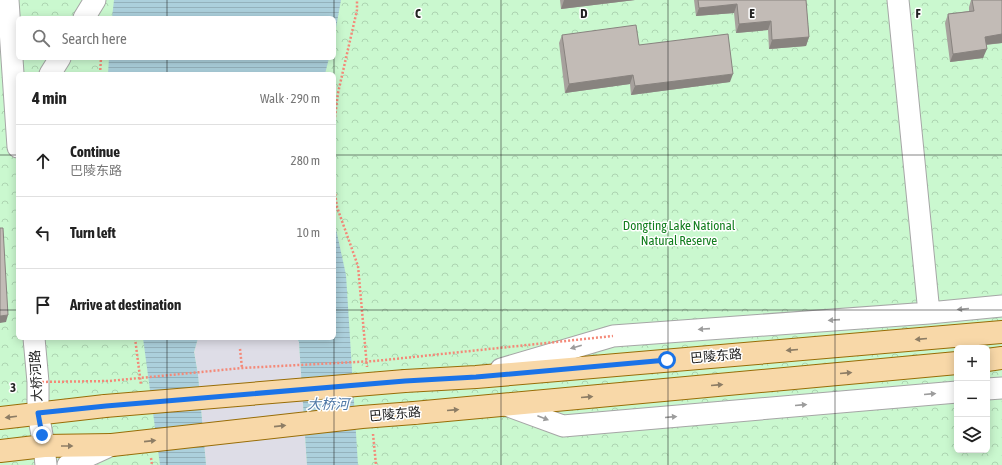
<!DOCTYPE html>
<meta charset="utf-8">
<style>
:root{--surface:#fff;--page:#f6f6f6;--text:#222;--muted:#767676;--line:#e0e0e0}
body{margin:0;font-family:"Asap Condensed","Noto Sans SC",sans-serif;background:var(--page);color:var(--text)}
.controls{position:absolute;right:12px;bottom:12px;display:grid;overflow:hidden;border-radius:6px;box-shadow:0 2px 10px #0003}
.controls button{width:36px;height:36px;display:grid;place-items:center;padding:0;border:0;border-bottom:1px solid var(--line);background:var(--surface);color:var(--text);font:20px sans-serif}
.stop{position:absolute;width:12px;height:12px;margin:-9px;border:3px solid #1a73e8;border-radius:50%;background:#fff}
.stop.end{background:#1a73e8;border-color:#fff;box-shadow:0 1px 4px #0008}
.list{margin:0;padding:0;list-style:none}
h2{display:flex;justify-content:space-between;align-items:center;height:52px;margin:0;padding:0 16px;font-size:17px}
h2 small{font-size:13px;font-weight:400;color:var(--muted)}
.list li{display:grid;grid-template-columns:26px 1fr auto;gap:12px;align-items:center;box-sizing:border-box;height:72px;padding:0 16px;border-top:1px solid var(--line)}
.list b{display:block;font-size:15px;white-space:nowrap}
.list p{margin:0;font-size:13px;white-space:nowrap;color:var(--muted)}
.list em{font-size:13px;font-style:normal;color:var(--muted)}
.icon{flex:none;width:22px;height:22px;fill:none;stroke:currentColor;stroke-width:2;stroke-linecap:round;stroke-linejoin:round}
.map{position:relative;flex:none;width:1002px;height:465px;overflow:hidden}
.search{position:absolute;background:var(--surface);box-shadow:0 2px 10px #0003;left:16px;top:16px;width:320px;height:44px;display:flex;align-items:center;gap:10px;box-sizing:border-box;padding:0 14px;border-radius:6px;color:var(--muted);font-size:15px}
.panel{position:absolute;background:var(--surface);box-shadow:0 2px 10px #0003;left:16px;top:72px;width:320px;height:268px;border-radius:6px}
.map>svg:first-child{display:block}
</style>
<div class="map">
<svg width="1002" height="465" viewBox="0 0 1002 465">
<defs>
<pattern id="park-crowns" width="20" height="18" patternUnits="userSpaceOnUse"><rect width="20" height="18" fill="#caf8cf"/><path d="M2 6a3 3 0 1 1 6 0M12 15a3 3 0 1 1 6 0" fill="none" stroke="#add4b1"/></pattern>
<pattern id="water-rules" width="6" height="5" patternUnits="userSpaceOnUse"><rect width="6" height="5" fill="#acd0dc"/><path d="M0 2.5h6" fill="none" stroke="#94b2bc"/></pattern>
</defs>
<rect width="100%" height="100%" fill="#f1efe9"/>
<!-- park -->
<path fill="url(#park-crowns)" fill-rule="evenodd" d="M0 0H1002V465H0ZM18 18H334V58H18ZM18 74H334V338H18ZM957 348H987V450H957Z"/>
<!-- plaza -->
<path fill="#dedde7" d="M198 338H297L299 342 307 465H206L198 375 194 352Z"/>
<!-- water -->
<path fill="url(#water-rules)" d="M114 0H341L334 39V18H112Z
M109 58H329L325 74H108Z
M334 220 346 275 358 465H307L299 342 297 338H334Z
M143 338H198L194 352 198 375 206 465H160Z"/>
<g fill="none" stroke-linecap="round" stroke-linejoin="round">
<defs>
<path id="minor" d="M8 0 18 147
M898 0 929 313
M84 18 95 0
M50 74 60 58
M34 338 38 382V413L44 446 46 465
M501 369 613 336 929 313 1002 306
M987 389 1002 388
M506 405 563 426 957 392
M68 465 112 445"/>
<path id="major" d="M987 360 1002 358
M405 381 476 377 1002 332
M414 413 957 363
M0 418 105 406
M0 451 44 446 112 445"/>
</defs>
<!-- minor casing -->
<use href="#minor" stroke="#a6a6a6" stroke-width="23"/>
<!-- major casing -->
<use href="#major" stroke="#986d07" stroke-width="24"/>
<!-- path -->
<path stroke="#f48978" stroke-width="2.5" stroke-dasharray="2 2" stroke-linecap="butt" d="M100 74 101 58
M334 125 338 93 357 10V0
M334 186 337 207 358 266 367 367
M135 338 141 385
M240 349 242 368
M373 434 376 465
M151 458 152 465"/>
<!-- minor -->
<use href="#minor" stroke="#fff" stroke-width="21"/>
<!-- major -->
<use href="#major" stroke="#f8d8a8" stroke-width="22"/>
<defs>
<path id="major-bridge" d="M105 406 405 381
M112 445 362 417 414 413"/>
</defs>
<!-- major-bridge casing -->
<use href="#major-bridge" stroke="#986d07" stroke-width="24" stroke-linecap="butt"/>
<!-- path-bridge -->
<path stroke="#f48978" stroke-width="2.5" stroke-dasharray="2 2" stroke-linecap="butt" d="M38 382 109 381 242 368 375 361 613 336"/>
<!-- major-bridge -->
<use href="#major-bridge" stroke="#f8d8a8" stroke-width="22"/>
</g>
<!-- wall -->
<path fill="#a7a19d" d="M560 0H635L561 9Z
M694 0H806L809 37 806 46 769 49 768 30 736 33 734 13 696 16Z
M971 0H1002V43L986 45 983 58 950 62 945 23 948 14 969 11V7Z
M562 35 639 45 730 82 631 95 630 84 565 93 559 43Z"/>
<!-- shaded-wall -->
<path fill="#88837f" d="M564 0H635L561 9Z
M737 4 734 13 696 16 699 8Z
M771 21 768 30 736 33 739 24Z
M1002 34V43L982 45 985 37Z
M809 37 806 46 769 49 772 40Z
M987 49 983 58 950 62 953 54Z
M733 74 730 82 631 95 635 86Z
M633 75 630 84 565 93 569 84Z
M8 315 6 322 0 323V316Z"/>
<!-- building -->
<path fill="#c2bbb6" stroke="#88837f" d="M698 0H806L809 37 772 40 771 21 739 24 737 4 699 8Z
M972 0H1002V34L985 37 987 49 953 54 948 14 974 11Z
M636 25 639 45 728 34 733 74 635 86 633 75 569 84 562 35Z
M0 228H3L8 315 0 316Z"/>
<!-- one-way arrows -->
<defs><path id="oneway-solid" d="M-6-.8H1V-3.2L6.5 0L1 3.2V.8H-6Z"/></defs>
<g fill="#9c9c9c">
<use href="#oneway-solid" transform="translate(963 309) rotate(175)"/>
<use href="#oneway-solid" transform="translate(834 320) rotate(176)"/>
<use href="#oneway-solid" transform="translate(704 329) rotate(176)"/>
<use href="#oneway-solid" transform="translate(576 347) rotate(164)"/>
<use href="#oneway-solid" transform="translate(930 394) rotate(-5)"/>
<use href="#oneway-solid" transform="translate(801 405) rotate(-5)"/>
<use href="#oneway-solid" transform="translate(671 417) rotate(-5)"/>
<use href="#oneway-solid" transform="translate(543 418) rotate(21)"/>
</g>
<g fill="#8d7d65">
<use href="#oneway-solid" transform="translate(921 339) rotate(175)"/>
<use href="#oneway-solid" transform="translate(792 350) rotate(175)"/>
<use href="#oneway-solid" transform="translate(846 373) rotate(-5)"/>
<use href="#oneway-solid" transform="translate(717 385) rotate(-5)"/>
<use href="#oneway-solid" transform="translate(587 397) rotate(-5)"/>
<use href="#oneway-solid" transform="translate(453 410) rotate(-5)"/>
<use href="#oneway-solid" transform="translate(11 417) rotate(173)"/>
<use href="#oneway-solid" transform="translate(280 426) rotate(-6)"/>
<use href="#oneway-solid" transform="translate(150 441) rotate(-6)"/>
<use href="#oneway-solid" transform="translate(67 446)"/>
</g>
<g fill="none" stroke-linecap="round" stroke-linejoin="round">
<!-- route -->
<path stroke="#1a73e8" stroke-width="5" d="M42 435 38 413 106 406 405 381 476 377 667 360"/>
</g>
<!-- grid -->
<path fill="none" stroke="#222" stroke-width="1" stroke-opacity="0.55" d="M167 0V18M334 0V18M501 0V465M668 0V465M835 0V465M334 18V58M167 58V74M334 58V74M334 74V338M0 155H18M334 155H1002M0 310H18M334 310H1002M167 338V465M334 338V465"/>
<g text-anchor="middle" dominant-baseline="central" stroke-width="3" stroke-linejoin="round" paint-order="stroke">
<!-- park labels -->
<g font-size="13" fill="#127e1e" stroke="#fff">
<text x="679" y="225">Dongting Lake National<tspan x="679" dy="15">Natural Reserve</tspan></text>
</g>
<!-- street labels -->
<g font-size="13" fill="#222" stroke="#fff">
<text transform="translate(716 356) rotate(-5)">巴陵东路</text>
<text transform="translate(36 376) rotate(-93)">大桥河路</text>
<text transform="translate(395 414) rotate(-5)">巴陵东路</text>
</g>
<!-- water labels -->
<g font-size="14" font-style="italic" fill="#4f78a6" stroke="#fff">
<text x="328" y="404">大桥河</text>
</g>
</g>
<g font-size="13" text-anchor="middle" font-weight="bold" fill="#222" stroke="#fff" stroke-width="3" stroke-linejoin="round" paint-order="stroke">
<text x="418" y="18">C</text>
<text x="584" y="18">D</text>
<text x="752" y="18">E</text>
<text x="918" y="18">F</text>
<text x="13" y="392">3</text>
</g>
</svg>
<div class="controls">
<button>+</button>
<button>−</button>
<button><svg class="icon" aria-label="layers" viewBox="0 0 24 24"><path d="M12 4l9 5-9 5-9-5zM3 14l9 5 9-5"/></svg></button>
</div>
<div class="stop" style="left:667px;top:360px"></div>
<div class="stop end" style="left:42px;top:435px"></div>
<div class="search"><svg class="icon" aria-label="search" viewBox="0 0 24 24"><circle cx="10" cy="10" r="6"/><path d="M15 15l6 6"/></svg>Search here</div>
<section class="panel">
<h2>4 min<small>Walk · 290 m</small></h2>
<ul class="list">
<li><svg class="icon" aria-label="ahead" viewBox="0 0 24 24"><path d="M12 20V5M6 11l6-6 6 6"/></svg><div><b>Continue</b><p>巴陵东路</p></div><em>280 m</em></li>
<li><svg class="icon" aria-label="left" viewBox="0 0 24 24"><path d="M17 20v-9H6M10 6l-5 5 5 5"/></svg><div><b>Turn left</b></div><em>10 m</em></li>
<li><svg class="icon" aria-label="arrive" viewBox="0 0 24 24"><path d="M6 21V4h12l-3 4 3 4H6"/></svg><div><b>Arrive at destination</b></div></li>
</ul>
</section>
</div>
